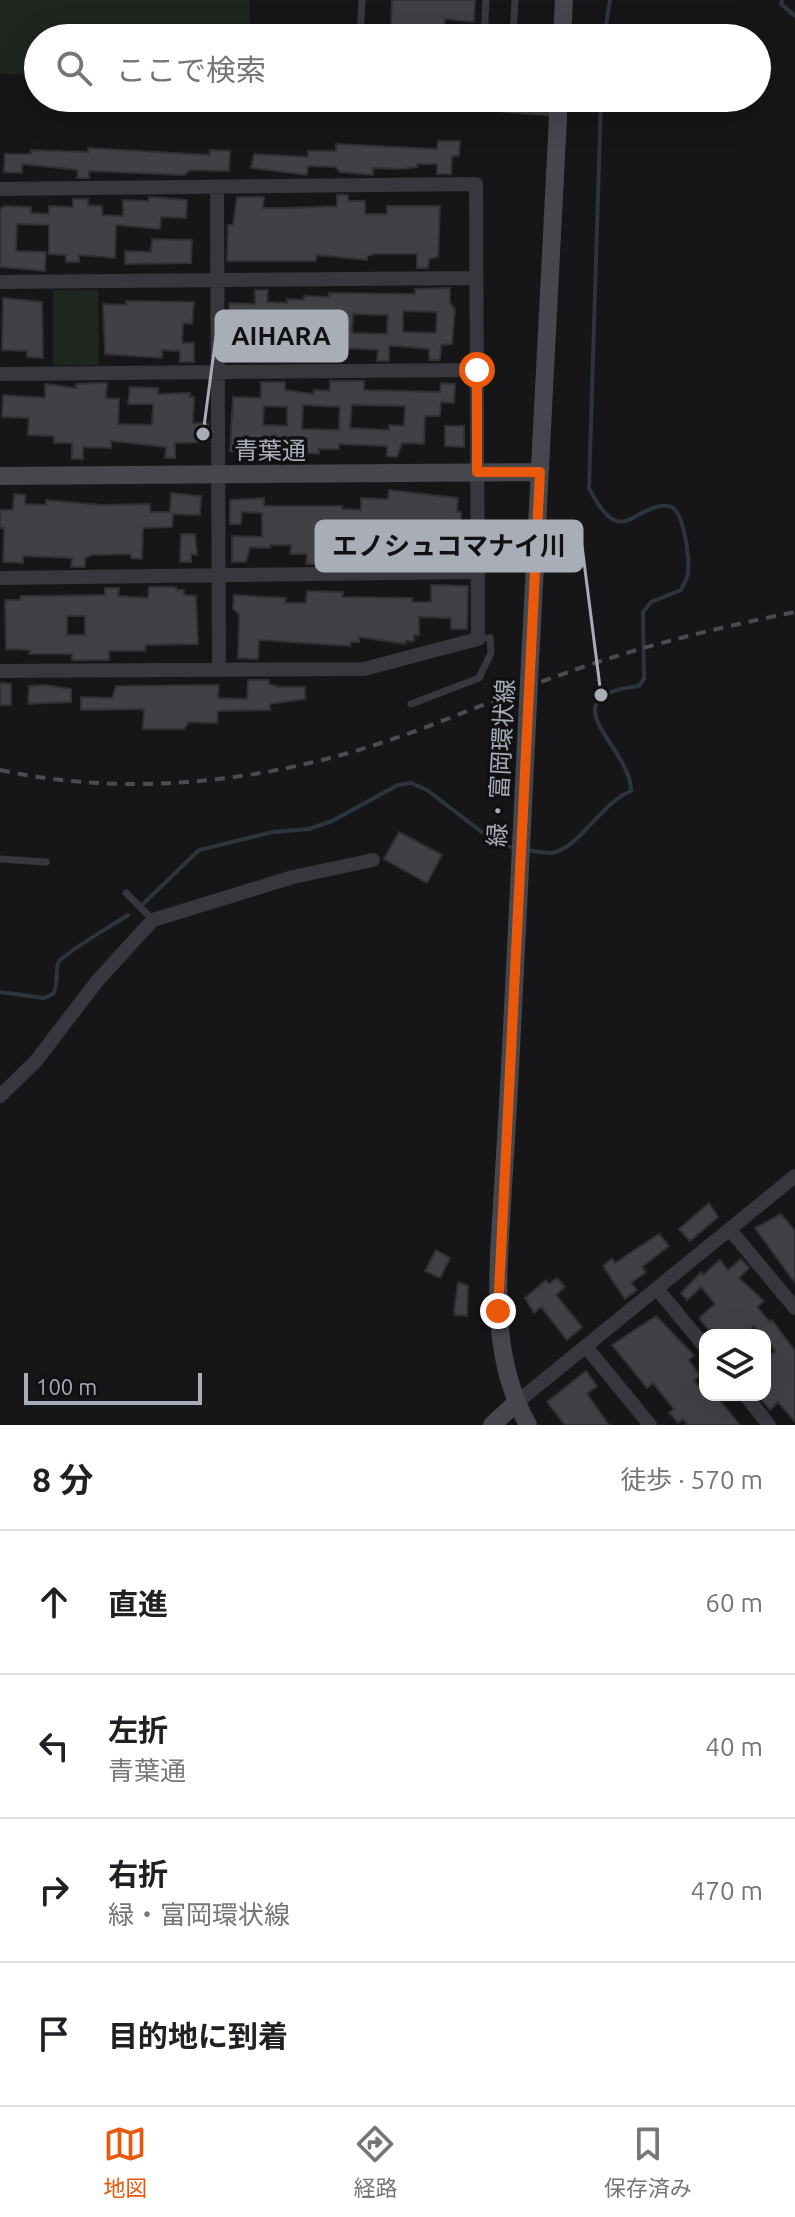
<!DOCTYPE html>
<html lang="ja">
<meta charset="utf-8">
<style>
:root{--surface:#fff;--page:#f6f6f6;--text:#202124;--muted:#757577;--line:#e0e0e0;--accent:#ea580c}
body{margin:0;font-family:Ubuntu,"Noto Sans JP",sans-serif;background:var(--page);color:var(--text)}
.controls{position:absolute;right:24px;bottom:24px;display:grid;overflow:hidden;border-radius:16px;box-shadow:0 8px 32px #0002}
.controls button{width:72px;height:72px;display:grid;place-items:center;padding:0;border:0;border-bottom:2px solid var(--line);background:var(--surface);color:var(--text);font:40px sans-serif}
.scale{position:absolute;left:24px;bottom:20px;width:178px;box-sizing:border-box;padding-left:8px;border:4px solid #a8adb8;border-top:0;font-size:22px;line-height:28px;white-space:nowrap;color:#a8adb8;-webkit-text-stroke:6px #111113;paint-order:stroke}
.stop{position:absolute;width:24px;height:24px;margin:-18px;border:6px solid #ea580c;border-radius:50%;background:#fff}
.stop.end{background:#ea580c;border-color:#fff;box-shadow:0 2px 8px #0008}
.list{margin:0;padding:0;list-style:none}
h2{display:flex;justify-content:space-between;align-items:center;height:104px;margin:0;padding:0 32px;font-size:34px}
h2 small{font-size:26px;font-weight:400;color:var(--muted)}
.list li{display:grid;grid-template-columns:52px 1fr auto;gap:24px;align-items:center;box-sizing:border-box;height:144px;padding:0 32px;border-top:2px solid var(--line)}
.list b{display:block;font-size:30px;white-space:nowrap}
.list p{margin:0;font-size:26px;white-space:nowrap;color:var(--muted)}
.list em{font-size:26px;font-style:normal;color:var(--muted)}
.icon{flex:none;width:44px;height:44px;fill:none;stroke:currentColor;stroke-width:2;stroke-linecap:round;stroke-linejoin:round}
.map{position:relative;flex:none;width:795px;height:1425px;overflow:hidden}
.search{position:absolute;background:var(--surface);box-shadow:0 8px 32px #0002;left:24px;right:24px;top:24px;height:88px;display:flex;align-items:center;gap:20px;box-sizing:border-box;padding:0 28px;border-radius:44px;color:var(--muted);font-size:30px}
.sheet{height:680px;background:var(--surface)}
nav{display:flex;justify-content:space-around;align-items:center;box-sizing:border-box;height:112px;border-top:2px solid var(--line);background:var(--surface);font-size:22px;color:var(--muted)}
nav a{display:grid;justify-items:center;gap:4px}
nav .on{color:var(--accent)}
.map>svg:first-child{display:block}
</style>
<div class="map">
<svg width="795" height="1425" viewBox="0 0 795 1425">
<rect width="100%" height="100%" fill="#161618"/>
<!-- green -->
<path fill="#1e261f" d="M0 0H249L250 23 245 38H38V75L0 74Z
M53 290H98L99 365H53Z"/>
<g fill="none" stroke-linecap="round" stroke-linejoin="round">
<!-- stream -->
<path stroke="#2c353c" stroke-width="4" d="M782 0 781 4 795 16
M604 38 610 0
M525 850C533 851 543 853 551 853 577 851 602 802 631 791 632 747 544 697 639 686L644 679 643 612 651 602 681 590C683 585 688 578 688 573 690 559 684 507 668 506 633 503 622 553 589 488L601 98
M144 903 199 850 273 832 309 829 332 821 398 785 411 783 427 790 491 839 516 849
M0 992 44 998 53 994C59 984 55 973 58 963 61 955 116 923 128 915"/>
</g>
<!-- building -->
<path fill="#404145" stroke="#303034" stroke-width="2" fill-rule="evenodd" d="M392 0H475L474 22 445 19 444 27 428 26 439 38H402L414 26H391Z
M438 141H460L459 156H452L451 174H437V164H417V167L401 169 373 168V175L340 172 335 167 308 166 307 175 251 168 254 154 308 157V151H336V144L437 149Z
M88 148 210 155V150L230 151 229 171 190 170 184 175 89 171V178H77L78 170 22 164V173L4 172 5 154H31V150L88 152Z
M337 195H348V201H365V214H387V206H440L438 257 429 259 428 268H417V254H375L367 256V260L316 255V261H227L228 225H233L237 197H264L263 208H286L337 206Z
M149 197 187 200 186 218 161 217 160 229 116 225 115 258 79 255V262H66V255L49 254V225L17 224 16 251 46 252 45 271 0 267V209L5 206 31 207V213L49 214V206L73 207V199H88V205L102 206V215L123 216V200L149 201Z
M152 239 192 240 191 263 125 264V251L151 252Z
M450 288V303L455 309 452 344 441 345 440 360H429V349L396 346H389V361H377L378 350 363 349 341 348V351L291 347V356L270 355V350L263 347 264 323H245L244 350H232L229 303 255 304V290H268L267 302 287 303V299L304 300V296L329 297V293L415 294V289ZM403 311 437 312 436 333 403 332ZM298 312 336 313 335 335 297 332ZM353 314 388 315 387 334 352 333Z
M3 298 42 302 43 358 27 357V351L2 350Z
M126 301 194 302 192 324 183 323 182 343H194V362H180V351L162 350V358L105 354 103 304 126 305Z
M330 381H364V390L440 392 441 383 455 384 454 403 441 402 440 416H425L424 444 402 443 397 457 387 456V446L361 445 339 444V449H319V454L307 453V445L267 442 266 452 230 451 233 397 261 398V382H285V390L313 394 314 390 330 391ZM303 405 340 407 339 430 302 429ZM352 405 405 406 404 426 389 425V430L350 428ZM264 406 287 407V426L263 425Z
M96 383H107L106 398 119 399 118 424 152 425 153 404H128L130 387 158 388V394L190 393V397H194L193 423H208V442L175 443V458H165L166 447 111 441V448L83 447V459H72V443H54V436L28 435 29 418 2 417 3 395 45 398V384L76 388V384Z
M445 426H464V447L445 446Z
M389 490 458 498 457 512H461V527H457L455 562 430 561V555L385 550 360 551V555L316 554 315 564H306L307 554H290L291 545H270V548L250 547 246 562H232V536L262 537V513L242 512 241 524H230V500L264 498V506H342V509L361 510V498L388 499Z
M171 493 201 496 200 515 173 514 172 527 143 528 142 559 131 558V554L92 555 85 558V567H71L72 558 23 556V563L3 562 4 528H0V510H13L14 494 25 495V504L46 505V500L102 505 150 504V512H170Z
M181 534H195L197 555 191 554V562H180Z
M431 585 468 586 467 629H451V618L419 617V635H414V641H406V644L359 637V642H351L350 646 259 640 258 659 238 658 239 614 233 609 234 595 286 598 285 603H306L307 591 343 592 342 597 412 598V602H431Z
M149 587H176V590H184V595L196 596 198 644 146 645 145 651H109V660H72V654H29L30 650 6 649 5 600H20L21 596 105 595V588H119L118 596 148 598ZM67 616H85V635H67Z
M248 680H269V684L280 687H305V699L270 704V710L218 711 217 723 189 722 184 729H143L144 709 81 710V697L112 698 116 686 219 685 218 698 247 699Z
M0 683 11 684V705H0Z
M45 685 71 689V702L28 704 29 686Z
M399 832 442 855 427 883 384 859Z
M709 1203 718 1217 690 1241 679 1229Z
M781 1214 795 1231V1283L755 1228Z
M659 1234 669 1246 642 1267 646 1272 631 1283 637 1290 625 1299 603 1266 612 1259 615 1263Z
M436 1250 450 1258 440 1278 425 1271Z
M741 1259 749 1268 739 1278 764 1301 757 1307 770 1322 772 1320 795 1351V1422L778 1402 770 1410 758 1395H765V1360L775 1351 765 1335 754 1326 743 1335H713L699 1318 715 1304 701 1287 687 1300 681 1293 701 1272 703 1275 720 1260 728 1270Z
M557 1278 565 1287 556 1295 582 1327 567 1340 541 1307 534 1313 525 1298 546 1280 549 1284Z
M458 1282 468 1286 467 1316 455 1315 454 1311Z
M656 1316 694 1355 689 1360 700 1376 694 1380 705 1395 712 1401 717 1397 740 1425H688L683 1419 678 1423 669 1413 674 1409 653 1383 647 1388 612 1345Z
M586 1371 597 1386 587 1394 609 1425H565L547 1402Z"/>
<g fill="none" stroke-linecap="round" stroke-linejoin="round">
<!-- lane -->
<path stroke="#37383d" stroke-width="7" d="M360 38 362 0
M484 38 486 0
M513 38 515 0
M357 98 556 113
M411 704 479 678 491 653 490 638 478 639
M0 859 46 862
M126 893 153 920"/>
<!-- street -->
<path stroke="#37383d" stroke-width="14" d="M217 188 219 670
M0 189 476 184 478 639 364 669 0 671
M0 282 476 278
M0 374 477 370
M0 578 477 572
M0 1096 36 1061 98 980 153 920 293 877 373 860
M731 1231 795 1308
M658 1290 705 1347
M587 1348 650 1425
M745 1395 769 1425
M516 1403 795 1176"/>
<!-- secondary -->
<path stroke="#45474d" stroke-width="18" d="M562 38 564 0
M0 476 540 472
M530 662 559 98
M513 1010C510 1069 507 1128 503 1187 499 1267 487 1352 528 1425
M492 1425 516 1403"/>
<!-- rail -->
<path stroke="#4a4c52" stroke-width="4" stroke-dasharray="10 8" stroke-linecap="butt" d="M0 770C125 797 257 783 378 744 446 722 510 692 577 669 649 644 721 627 795 612"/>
<!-- secondary-bridge -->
<path stroke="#45474d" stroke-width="18" d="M513 1010 530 662"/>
</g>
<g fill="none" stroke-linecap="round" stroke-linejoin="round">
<!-- route -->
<path stroke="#ea580c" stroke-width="10" d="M477 370V472H540L498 1311"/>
</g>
<g text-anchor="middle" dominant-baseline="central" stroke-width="7" stroke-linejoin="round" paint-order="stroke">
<!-- street labels -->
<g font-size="24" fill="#a8adb8" stroke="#111113">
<text x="270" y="450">青葉通</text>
<text transform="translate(501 763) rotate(-87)">緑・富岡環状線</text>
</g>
</g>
<!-- callouts -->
<path fill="none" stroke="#a8adb8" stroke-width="3" d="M203 434L216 336M601 695L582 546"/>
<g fill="#a8adb8" stroke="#111113" stroke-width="3">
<circle cx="203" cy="434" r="8"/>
<circle cx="601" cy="695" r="8"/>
</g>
<g fill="#a8adb8" stroke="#a8adb8" stroke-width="3">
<rect x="216" y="311" width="131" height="50" rx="8"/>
<rect x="316" y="521" width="266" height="50" rx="8"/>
</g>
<g font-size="26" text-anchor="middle" font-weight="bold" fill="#111">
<text x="281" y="345">AIHARA</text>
<text x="449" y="555">エノシュコマナイ川</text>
</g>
</svg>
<div class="controls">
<button><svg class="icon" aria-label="layers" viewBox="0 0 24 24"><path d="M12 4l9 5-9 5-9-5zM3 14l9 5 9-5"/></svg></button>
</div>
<div class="scale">100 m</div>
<div class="stop" style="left:477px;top:370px"></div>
<div class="stop end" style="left:498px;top:1311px"></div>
<div class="search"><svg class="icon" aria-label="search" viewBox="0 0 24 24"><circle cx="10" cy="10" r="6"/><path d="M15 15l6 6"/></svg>ここで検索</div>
</div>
<section class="sheet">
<h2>8 分<small>徒歩 · 570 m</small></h2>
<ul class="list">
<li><svg class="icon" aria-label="ahead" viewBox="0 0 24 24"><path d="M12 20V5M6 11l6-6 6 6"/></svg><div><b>直進</b></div><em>60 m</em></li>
<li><svg class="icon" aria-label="left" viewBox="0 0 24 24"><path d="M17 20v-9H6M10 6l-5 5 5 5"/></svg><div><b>左折</b><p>青葉通</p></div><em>40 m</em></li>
<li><svg class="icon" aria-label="right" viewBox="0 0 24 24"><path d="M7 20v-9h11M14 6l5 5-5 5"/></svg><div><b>右折</b><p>緑・富岡環状線</p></div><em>470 m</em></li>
<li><svg class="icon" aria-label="arrive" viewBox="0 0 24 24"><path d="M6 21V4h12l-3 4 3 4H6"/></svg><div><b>目的地に到着</b></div></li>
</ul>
</section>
<nav>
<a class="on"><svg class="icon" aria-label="map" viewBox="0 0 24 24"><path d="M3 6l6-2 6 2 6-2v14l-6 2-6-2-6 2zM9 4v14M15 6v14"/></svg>地図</a>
<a><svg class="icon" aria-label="directions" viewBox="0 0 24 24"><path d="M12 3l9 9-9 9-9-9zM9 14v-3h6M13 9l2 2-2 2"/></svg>経路</a>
<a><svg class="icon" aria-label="saved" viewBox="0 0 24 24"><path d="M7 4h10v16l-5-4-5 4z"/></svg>保存済み</a>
</nav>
